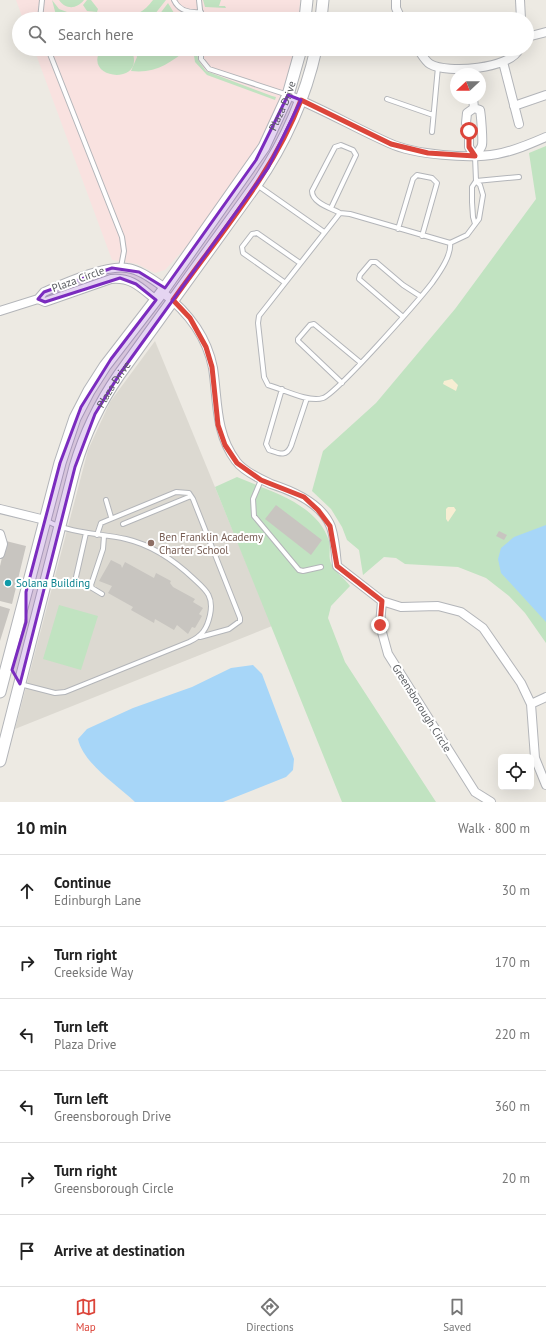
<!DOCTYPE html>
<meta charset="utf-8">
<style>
:root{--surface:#fff;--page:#f2f2f2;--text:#222;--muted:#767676;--line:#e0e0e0;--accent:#dc453a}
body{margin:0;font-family:"PT Sans",sans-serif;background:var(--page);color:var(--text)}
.controls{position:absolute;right:12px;bottom:12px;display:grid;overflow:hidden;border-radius:6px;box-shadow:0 4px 16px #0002}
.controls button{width:36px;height:36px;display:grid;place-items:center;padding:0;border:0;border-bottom:1px solid var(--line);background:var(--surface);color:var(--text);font:20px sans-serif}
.compass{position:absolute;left:450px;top:68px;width:36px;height:36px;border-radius:50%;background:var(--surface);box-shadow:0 4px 16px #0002;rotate:248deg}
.stop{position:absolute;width:12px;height:12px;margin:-9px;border:3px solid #dc453a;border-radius:50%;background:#fff}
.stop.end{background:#dc453a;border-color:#fff;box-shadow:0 1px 4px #0008}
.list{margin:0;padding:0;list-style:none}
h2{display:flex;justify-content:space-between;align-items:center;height:52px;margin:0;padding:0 16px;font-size:17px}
h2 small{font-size:13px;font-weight:400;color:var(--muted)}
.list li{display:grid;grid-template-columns:26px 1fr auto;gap:12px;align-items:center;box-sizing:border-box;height:72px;padding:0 16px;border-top:1px solid var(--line)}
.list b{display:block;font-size:15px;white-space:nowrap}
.list p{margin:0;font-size:13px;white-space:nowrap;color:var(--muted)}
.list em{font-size:13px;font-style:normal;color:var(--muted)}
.icon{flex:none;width:22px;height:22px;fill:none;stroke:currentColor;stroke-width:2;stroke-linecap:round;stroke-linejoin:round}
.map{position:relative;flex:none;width:546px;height:802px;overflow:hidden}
.search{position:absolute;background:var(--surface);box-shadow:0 4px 16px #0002;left:12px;right:12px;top:12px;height:44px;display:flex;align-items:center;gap:10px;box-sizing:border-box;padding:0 14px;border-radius:22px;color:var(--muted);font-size:15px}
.sheet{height:484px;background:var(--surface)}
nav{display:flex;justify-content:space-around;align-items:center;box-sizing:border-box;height:56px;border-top:1px solid var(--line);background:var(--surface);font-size:11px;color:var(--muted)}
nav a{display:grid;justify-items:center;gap:2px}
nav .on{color:var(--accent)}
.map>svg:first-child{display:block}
</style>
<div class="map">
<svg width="546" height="802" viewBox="0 0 546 802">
<rect width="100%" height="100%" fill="#edeae3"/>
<!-- education -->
<path fill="#dcd9d1" d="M155 341 272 626 15 729 88 450 110 402Z"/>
<!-- medical -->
<path fill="#f9e2e0" d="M16 0H300L299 19H23Z
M34 49H294L291 66 278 106 258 147 192 240 165 270 155 273 137 264 112 260Z"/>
<!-- green -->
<path fill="#c1e3c1" d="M52 0 59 9 67 12 70 19H57Z
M59 0H84C77 9 66 10 59 0Z
M87 0H91L98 9 97 12 87 11 83 5Z
M153 0H166L151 19H104L102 16 103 14C122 22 141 17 153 0Z
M203 0H221L219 6H225L226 8 205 7Z
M168 3 174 13 181 19H156Z
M101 49H131C149 86 81 81 101 49Z
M160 49H188C170 63 155 74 131 71L137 57 135 50 149 51Z
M193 49H197L198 60 206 71 272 96 276 97 275 100 207 75 195 62Z
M546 146V643L525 613 509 596 486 578 458 567 405 564 396 558 384 557 363 575 359 550 347 540 342 527 331 509 312 491 323 451 376 403 455 309 536 199 529 153Z
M237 477C269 491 317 503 329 541 331 548 328 556 331 563 334 571 345 579 350 586L331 606 328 618 345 662 436 802H342L215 487Z
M59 605 98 616 81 670 43 659Z"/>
<!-- sand -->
<path fill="#f7eed3" d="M452 379 458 385 456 391 443 384 444 381Z
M448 507H454L456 510 448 522 446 519V509Z"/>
<!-- water -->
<path fill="#a7d6f8" d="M546 525V622L501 573 498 559 501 548 514 537Z
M253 665 262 674 294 759 293 770 286 777 223 802H135C117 785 83 763 78 739L87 729 133 708 192 687 231 668Z"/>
<!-- building -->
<path fill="#c8c5c0" d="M276 505 322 540 311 555 265 519Z
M499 531 507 535 504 540 496 536Z
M6 541 26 546 12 604 0 601V566Z
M111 560 121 565 122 568 125 562 154 578 156 573 171 581 170 583 173 587 195 599 193 602 203 608 199 614 202 616 195 628 192 627 188 634 177 625 174 630 155 619 154 623 131 610 133 607 108 593 112 586 99 581Z
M0 606 10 609 0 641Z"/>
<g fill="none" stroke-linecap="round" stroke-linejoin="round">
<defs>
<path id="service" d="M174 0C179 11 189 13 201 12
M199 0 201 19
M40 19 42 0
M48 49 122 237 124 251 121 267
M201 49V59L209 69 288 95
M387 99 433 115
M432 132 438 67
M475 156 476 181 472 187V202L473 217 475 224
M476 181 519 177
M257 185 324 232
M331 208 356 155 353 150 341 145 335 147 312 191C312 203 331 208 340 213
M398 229 413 179 417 175 432 178 437 183 422 236
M450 243C452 255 439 273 432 283 419 300 337 393 323 398 309 403 282 389 268 385L264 377 258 323 259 316 340 213 350 214 450 243 467 235 479 219 483 195 480 185 476 181
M284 282 243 253 242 247 252 234 257 233 300 263
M402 316 359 279 360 275 371 262H376L403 285 420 296
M342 383 298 341V339L310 325 314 324 361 363
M282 389 266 444 269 450C278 453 286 458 291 446L307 398
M261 480 253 499 254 516 299 570 303 571 321 567
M106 500 111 517
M123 524 191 496
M97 535 101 523 176 492 189 493 193 499 240 618V621L229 629 200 637
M76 577 86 533
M102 594 92 588 91 585 103 549 104 536
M20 684 55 693 65 692 189 642C202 636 207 629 210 615 214 596 206 590 194 579 175 561 152 545 126 539 99 533 72 534 47 521"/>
<path id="minor" d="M396 0V8L401 19
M520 0 521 19
M527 37 546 32
M418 49C421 53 425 61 430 64 447 74 511 69 519 49
M503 62 519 124
M288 95C323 109 355 128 389 143 415 155 470 159 497 154 514 151 530 144 546 137
M473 98 474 108
M514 106 546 95
M474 108 480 110C481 115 483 140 482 145 481 149 477 153 475 156L469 147V131L466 123 467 113Z
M162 292C187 311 207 337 213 368 218 401 215 433 236 461 243 471 260 479 271 484 293 491 322 503 331 527 335 539 336 554 337 566L382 601 401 607 438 606 461 612 483 628 521 683 531 704 535 758 546 785
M38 299 45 302 111 279C132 277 141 288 156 300
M0 311 38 299 44 292C63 284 107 264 127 268 141 270 153 280 165 288
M0 509 45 520
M0 534 3 544 0 554
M382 601 380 625 388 654 475 792 491 802
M531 704 546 697"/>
<g id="tertiary">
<path d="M305 19 307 0"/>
<path d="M321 19 323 0"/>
<path id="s1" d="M0 692 60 463 75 418 89 391 105 366 162 292 264 147 288 95 301 49"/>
<path id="s2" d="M0 761 75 467C85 433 99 404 119 375L256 185C285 143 305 99 316 49"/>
</g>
</defs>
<!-- service casing -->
<use href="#service" stroke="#b3b5b9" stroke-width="6"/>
<!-- minor casing -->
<use href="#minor" stroke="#b3b5b9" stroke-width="10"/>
<!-- tertiary casing -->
<use href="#tertiary" stroke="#b3b5b9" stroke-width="13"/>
<!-- service -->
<use href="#service" stroke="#fff" stroke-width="4"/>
<!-- minor -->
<use href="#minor" stroke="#fff" stroke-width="8"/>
<!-- tertiary -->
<use href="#tertiary" stroke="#fff" stroke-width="11"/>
</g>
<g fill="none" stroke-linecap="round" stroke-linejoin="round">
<!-- route -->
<path stroke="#dc453a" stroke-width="5" d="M380 625 382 601 337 566 330 526 318 510 304 497 261 480 237 463 225 445 218 425 212 367 206 347 190 318 173 300C218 236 273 174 301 100L391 144 428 153 475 156 469 147V131"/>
</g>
<!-- marked area -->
<path fill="#7b2cbf" fill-opacity="0.2" stroke="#7b2cbf" stroke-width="3" stroke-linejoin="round" d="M288 95 301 100 268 168 119 375 95 414 75 467 20 684 12 670 26 622V592L60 463 81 407 111 359 156 300 136 284 120 278 45 302 38 299 44 292 112 268 139 272 165 288 256 160Z"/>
<!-- markers -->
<circle fill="#8d6e63" stroke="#fff" stroke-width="1.5" cx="151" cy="543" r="4"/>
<circle fill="#0f9aa8" stroke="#fff" stroke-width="1.5" cx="8" cy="583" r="4"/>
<g text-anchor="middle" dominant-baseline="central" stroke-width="4" stroke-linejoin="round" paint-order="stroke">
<!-- street labels -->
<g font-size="11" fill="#5b5e62" stroke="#fff">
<text stroke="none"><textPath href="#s1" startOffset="660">Plaza Drive</textPath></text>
<text transform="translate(78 279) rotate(-20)">Plaza Circle</text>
<text stroke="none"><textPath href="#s2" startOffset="395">Plaza Drive</textPath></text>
<text transform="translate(422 708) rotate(58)">Greensborough Circle</text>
</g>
<!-- education labels -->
<g font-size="11" fill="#785e54" stroke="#fff" text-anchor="start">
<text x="159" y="537">Ben Franklin Academy<tspan x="159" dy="13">Charter School</tspan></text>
</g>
<!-- culture labels -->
<g font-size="11" fill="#0d838f" stroke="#fff" text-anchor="start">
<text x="16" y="583">Solana Building</text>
</g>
</g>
</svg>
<div class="controls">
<button><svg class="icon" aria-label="locate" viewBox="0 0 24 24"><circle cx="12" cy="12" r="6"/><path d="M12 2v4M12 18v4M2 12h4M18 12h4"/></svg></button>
</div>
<svg class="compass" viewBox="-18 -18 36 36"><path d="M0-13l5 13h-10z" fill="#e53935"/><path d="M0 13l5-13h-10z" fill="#767676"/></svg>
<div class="stop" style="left:469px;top:131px"></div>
<div class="stop end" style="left:380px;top:625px"></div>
<div class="search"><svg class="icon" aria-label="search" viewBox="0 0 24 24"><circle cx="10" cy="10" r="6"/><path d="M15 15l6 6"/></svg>Search here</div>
</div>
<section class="sheet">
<h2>10 min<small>Walk · 800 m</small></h2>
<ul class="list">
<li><svg class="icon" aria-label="ahead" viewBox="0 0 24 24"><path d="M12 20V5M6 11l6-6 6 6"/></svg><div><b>Continue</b><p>Edinburgh Lane</p></div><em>30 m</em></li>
<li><svg class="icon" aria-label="right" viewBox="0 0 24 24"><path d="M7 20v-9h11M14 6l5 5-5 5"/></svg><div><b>Turn right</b><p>Creekside Way</p></div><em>170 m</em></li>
<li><svg class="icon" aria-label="left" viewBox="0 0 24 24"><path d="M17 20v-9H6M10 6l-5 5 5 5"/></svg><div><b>Turn left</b><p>Plaza Drive</p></div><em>220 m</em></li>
<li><svg class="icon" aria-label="left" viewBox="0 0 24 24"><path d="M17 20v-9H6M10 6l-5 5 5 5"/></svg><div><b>Turn left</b><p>Greensborough Drive</p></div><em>360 m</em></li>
<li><svg class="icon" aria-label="right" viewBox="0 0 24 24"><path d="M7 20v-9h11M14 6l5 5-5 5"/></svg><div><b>Turn right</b><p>Greensborough Circle</p></div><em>20 m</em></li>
<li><svg class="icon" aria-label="arrive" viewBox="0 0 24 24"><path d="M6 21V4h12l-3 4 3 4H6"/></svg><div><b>Arrive at destination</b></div></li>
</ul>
</section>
<nav>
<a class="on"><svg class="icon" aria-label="map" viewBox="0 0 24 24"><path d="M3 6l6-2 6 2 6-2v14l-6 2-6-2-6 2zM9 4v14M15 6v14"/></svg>Map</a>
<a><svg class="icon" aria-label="directions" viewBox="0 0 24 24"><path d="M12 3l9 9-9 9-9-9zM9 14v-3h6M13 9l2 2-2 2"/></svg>Directions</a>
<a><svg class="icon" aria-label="saved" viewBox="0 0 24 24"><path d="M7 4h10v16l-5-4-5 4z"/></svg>Saved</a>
</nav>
